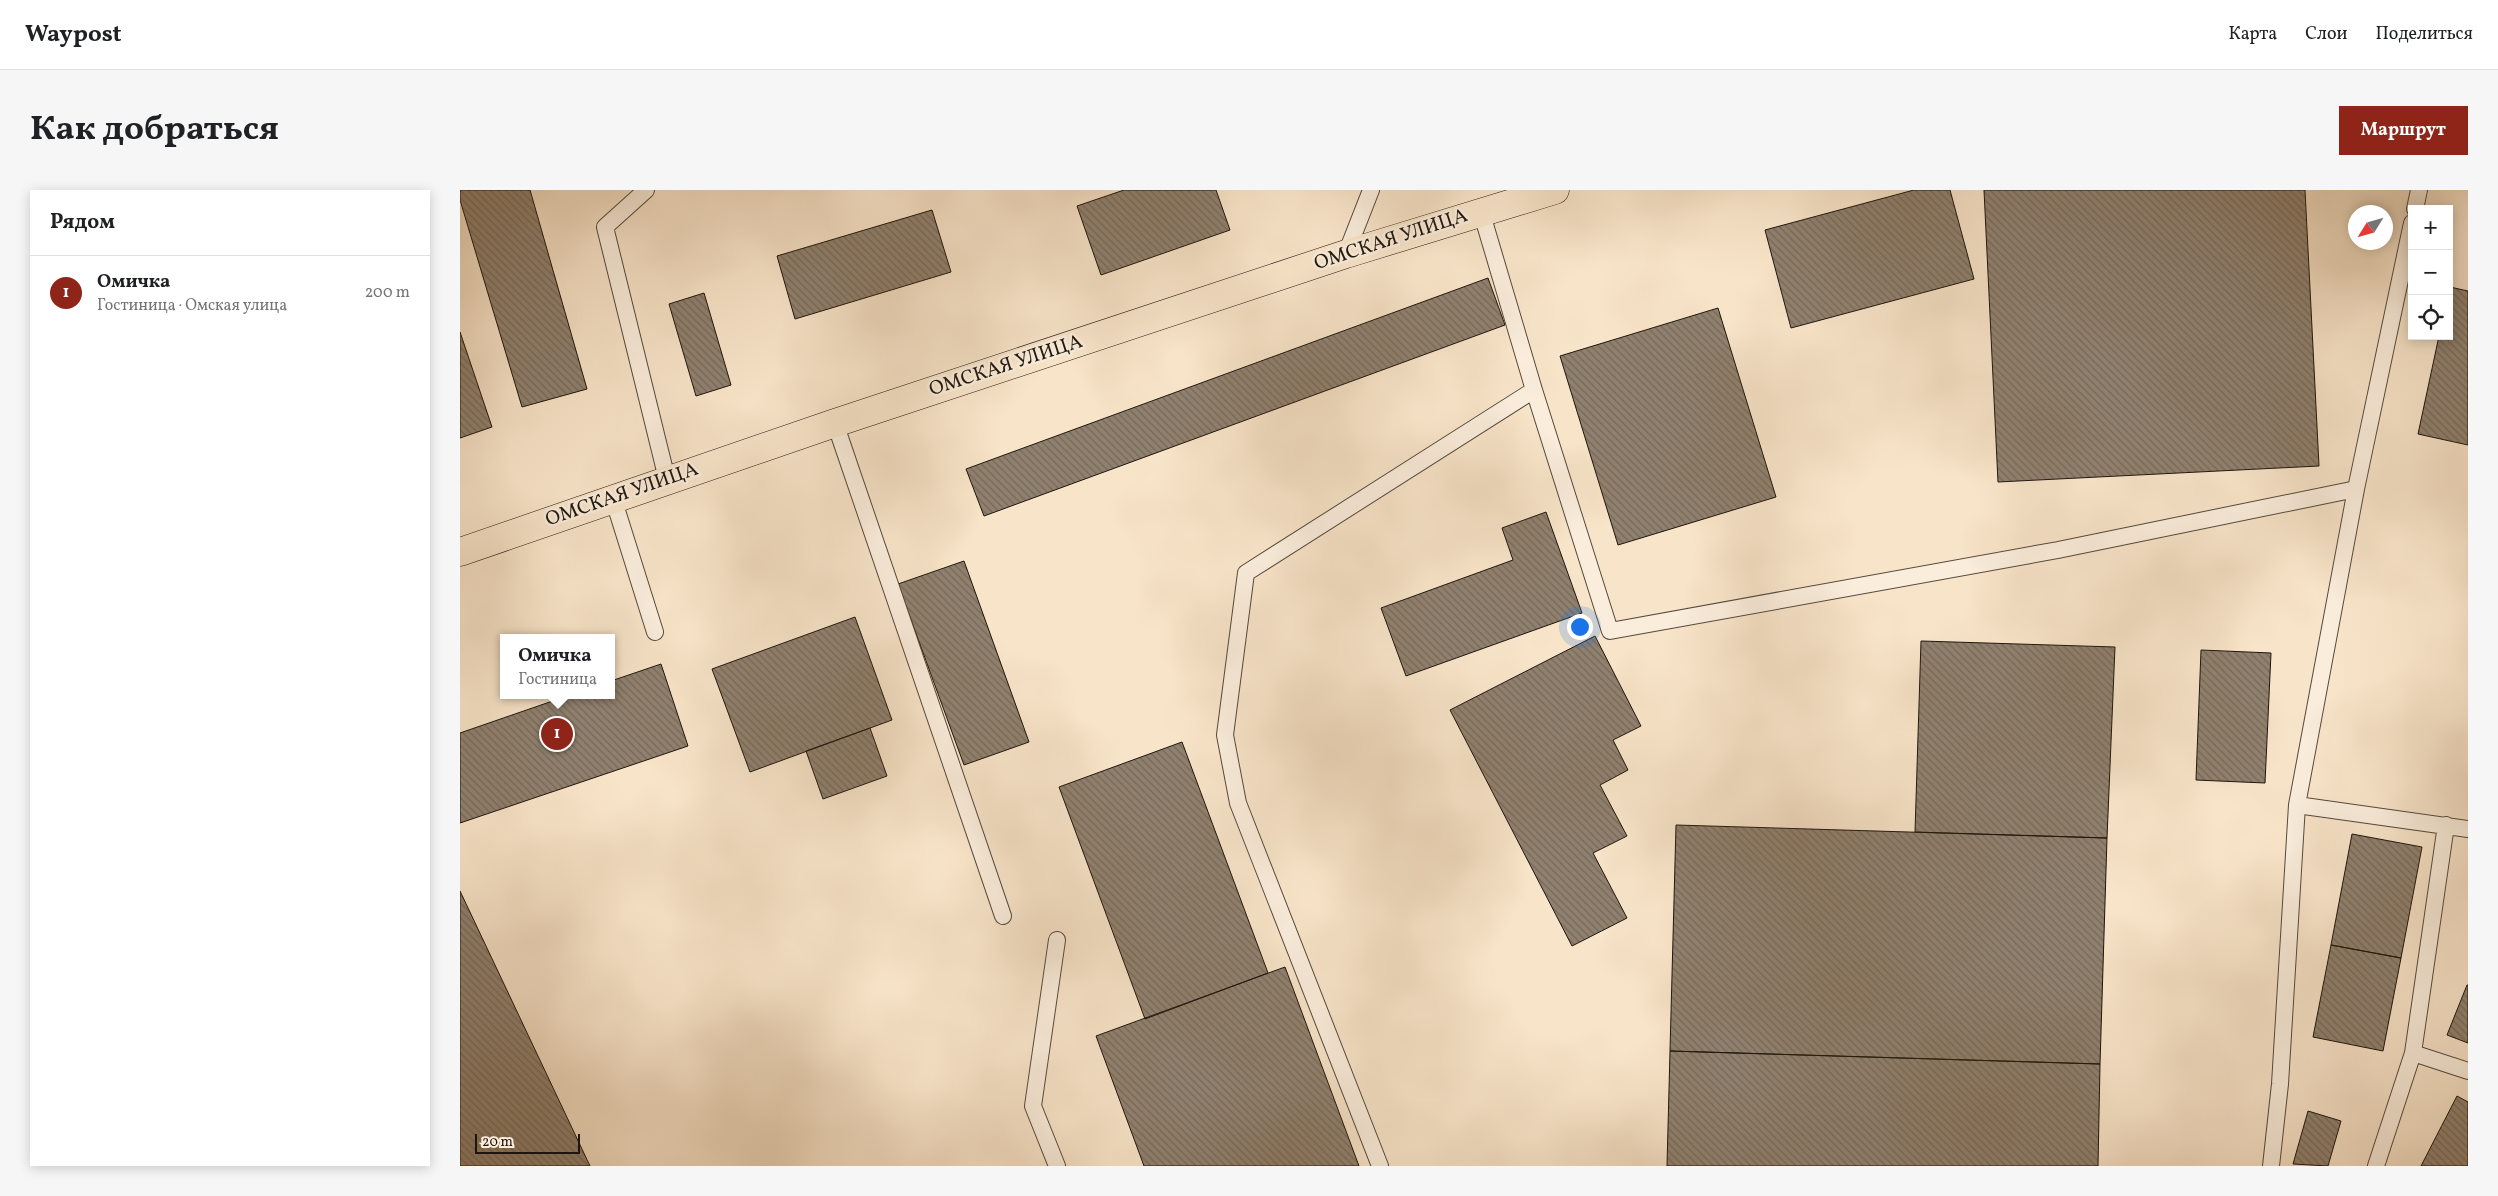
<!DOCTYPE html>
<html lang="ru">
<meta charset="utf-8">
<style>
:root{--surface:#fff;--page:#f6f6f6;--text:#202124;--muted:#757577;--line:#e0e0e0;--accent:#8f2418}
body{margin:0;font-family:Vollkorn,serif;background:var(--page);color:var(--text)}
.controls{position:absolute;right:15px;top:15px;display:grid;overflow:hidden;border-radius:0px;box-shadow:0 2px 12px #0003}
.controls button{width:45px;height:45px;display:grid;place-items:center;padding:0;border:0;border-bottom:1px solid var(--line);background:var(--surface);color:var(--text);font:25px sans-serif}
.compass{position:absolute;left:1888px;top:15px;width:45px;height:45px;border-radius:50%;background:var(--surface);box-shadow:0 2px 12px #0003;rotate:233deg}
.scale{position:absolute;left:15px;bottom:12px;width:105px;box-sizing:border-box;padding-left:5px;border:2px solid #1f150d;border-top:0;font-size:14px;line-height:18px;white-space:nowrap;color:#1f150d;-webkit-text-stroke:4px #faeddc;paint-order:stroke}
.you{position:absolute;left:1119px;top:436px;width:18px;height:18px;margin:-12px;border:4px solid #fff;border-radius:50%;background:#1a73e8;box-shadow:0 0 0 8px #1a73e833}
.badge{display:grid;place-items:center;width:32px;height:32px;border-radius:50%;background:var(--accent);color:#fff;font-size:16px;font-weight:700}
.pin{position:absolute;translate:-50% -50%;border:2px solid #fff;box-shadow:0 1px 5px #0006}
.popup{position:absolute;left:40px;top:444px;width:115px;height:65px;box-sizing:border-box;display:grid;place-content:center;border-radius:0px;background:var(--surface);filter:drop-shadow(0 1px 4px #0005);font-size:16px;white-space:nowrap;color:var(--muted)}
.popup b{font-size:19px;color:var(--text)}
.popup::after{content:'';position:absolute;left:50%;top:100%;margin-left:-10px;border:10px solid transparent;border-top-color:var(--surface)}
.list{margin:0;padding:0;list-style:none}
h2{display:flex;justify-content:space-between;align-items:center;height:65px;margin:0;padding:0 20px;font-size:21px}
h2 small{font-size:16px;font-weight:400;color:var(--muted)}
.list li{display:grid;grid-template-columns:32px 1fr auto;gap:15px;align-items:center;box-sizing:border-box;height:75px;padding:0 20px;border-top:1px solid var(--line)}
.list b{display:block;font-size:19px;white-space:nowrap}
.list p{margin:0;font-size:16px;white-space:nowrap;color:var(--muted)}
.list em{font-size:16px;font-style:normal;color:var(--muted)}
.icon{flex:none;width:28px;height:28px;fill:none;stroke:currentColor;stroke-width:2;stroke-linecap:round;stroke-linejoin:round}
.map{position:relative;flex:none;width:2008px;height:976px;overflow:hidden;border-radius:0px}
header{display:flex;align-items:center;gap:30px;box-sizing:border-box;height:70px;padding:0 25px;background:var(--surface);border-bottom:1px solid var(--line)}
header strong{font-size:24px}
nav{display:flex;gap:28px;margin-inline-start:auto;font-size:18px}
.intro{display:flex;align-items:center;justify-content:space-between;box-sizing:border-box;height:120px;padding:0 30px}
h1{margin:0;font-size:35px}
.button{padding:12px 22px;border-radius:0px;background:var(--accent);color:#fff;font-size:18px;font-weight:700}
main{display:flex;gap:30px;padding:0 30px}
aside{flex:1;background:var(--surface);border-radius:0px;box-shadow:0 2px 12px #0003}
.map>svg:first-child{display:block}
</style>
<header>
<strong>Waypost</strong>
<nav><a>Карта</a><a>Слои</a><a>Поделиться</a></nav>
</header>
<div class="intro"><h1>Как добраться</h1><a class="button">Маршрут</a></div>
<main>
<aside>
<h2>Рядом<small></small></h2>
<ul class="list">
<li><span class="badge">1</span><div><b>Омичка</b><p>Гостиница · Омская улица</p></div><em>200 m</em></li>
</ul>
</aside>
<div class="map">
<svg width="2008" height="976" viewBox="0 0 2008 976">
<defs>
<pattern id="building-back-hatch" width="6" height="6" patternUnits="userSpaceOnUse" patternTransform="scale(1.25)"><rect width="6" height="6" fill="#90816f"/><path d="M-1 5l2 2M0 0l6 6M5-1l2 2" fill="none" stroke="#75685a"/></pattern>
</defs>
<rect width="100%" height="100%" fill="#f8e4c9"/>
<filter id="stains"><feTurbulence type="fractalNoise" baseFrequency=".004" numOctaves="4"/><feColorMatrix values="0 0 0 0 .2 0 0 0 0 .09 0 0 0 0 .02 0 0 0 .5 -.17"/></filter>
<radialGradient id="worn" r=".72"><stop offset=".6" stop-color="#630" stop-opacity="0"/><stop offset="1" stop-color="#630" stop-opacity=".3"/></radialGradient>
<!-- building -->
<path fill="url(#building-back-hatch)" stroke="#1f150d" d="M0 0H70L127 199 62 217 0 10Z
M664 0H756L770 40 641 85 617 16Z
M1454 0H1490L1514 89 1331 138 1305 40Z
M1524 0H1845L1859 276 1538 292Z
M472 20 491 82 335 129 317 66Z
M1028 88 1045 135 524 326 506 279Z
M1990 97 2008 101V255L1958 244 1979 146H1989Z
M244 103 271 195 236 206 209 114Z
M1258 118 1316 307 1158 355 1100 166Z
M0 142 32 237 0 248Z
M1086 322 1122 423 946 486 921 418 1053 370 1042 338Z
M504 371 569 552 504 575 438 394Z
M395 427 432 530 290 582 252 479Z
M1135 446 1181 536 1153 550 1168 580 1140 595 1167 646 1133 663 1167 728 1112 756 990 520Z
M1461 451 1655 457 1647 648 1455 642Z
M1741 460 1811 463 1805 593 1736 590Z
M201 474 228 556 0 633V543L110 505H151V491Z
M410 538 427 586 363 609 346 561Z
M722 552 808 783 685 829 599 597Z
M1216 635 1647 648 1640 874 1210 861Z
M1892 644 1962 657 1941 768 1871 755Z
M0 701 130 976H0Z
M1871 755 1941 768 1923 861 1853 847Z
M825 777 899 976H684L636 846Z
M2007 795H2008V853L1987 845Z
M1210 861 1640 874 1638 976H1207Z
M1997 906 2008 912V976H1961Z
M1848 921 1881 931 1868 976 1833 974Z"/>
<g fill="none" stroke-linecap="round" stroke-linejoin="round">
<defs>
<path id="service" d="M186 0 145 37 207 289
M1955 19 1959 0
M1021 21 1074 200 1150 441 1598 360 1896 299 1952 33
M886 64 911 0
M375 233 543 726
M1896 299 1837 615 2008 639
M153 308 195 442
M1953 863 2008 881
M597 976 573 916 597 750
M920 976 778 613 765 545 786 383 1074 200
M1811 976 1820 894 1837 615
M1916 976 1953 863 1986 635"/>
<path id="primary" d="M0 362 375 233 886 64 1095 0"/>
</defs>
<!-- service casing -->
<use href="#service" stroke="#55493c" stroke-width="18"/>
<!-- primary casing -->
<use href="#primary" stroke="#1f150d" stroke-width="29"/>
<!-- service -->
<use href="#service" stroke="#faeddc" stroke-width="16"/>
<!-- primary -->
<use href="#primary" stroke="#f8e4c9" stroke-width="28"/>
</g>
<g text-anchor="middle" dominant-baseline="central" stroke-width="5" stroke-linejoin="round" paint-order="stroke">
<!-- street labels -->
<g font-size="20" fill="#1f150d" stroke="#faeddc">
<text transform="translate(931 50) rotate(-18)">ОМСКАЯ УЛИЦА</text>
<text transform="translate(546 176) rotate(-18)">ОМСКАЯ УЛИЦА</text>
<text transform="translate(162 305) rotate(-19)">ОМСКАЯ УЛИЦА</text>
</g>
</g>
<rect width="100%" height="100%" filter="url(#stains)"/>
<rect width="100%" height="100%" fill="url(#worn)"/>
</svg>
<div class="controls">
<button>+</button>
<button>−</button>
<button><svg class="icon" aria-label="locate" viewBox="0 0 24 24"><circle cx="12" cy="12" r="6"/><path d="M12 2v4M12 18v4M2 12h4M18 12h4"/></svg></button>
</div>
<svg class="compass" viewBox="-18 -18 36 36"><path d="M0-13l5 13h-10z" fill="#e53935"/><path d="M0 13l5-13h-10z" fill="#757577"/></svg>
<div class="scale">20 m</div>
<div class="you"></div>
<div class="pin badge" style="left:97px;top:544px">1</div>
<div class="popup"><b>Омичка</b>Гостиница</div>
</div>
</main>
